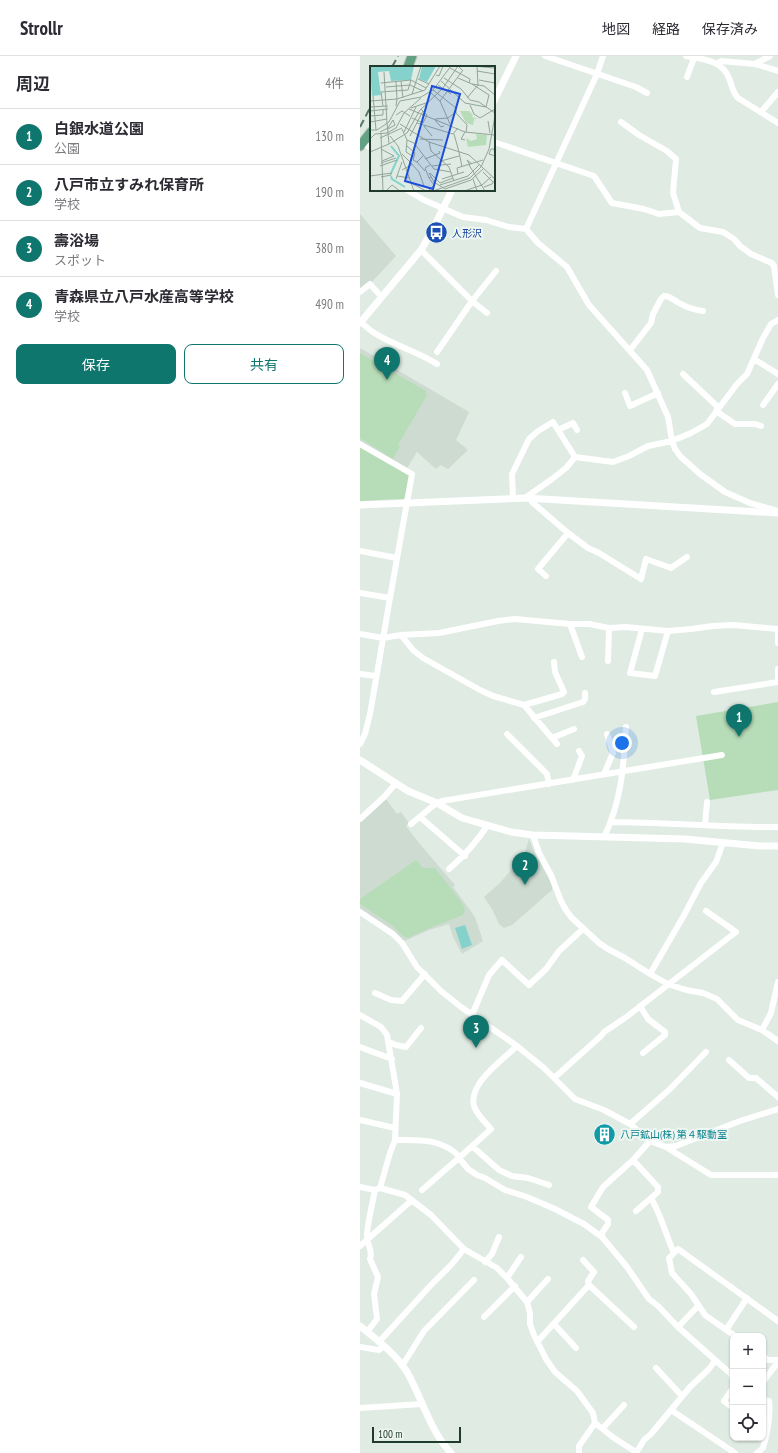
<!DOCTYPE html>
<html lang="ja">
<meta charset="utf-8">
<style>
:root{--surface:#fff;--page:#f7f7f7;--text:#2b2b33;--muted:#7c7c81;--line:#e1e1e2;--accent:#0f766e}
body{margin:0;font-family:"PT Sans Narrow","Noto Sans JP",sans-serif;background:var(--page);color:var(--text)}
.controls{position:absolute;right:12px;bottom:12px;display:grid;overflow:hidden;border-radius:8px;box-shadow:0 1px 3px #0004}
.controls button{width:36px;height:36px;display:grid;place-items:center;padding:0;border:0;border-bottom:1px solid var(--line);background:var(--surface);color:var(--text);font:20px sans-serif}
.scale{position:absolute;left:12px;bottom:10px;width:89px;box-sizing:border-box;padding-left:4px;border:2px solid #203b2d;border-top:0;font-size:11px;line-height:14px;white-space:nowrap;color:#203b2d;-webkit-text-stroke:3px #eff7f2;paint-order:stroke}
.you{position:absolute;left:262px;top:687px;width:14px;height:14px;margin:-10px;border:3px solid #fff;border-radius:50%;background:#1a73e8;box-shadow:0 0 0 6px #1a73e833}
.badge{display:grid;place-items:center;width:26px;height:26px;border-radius:50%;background:var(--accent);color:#fff;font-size:13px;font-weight:700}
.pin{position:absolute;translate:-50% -33px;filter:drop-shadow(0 1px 2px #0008)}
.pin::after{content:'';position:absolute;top:21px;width:14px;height:12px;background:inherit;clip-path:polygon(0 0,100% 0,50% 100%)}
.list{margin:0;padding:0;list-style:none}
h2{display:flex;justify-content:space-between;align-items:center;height:52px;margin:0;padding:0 16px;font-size:17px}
h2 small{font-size:13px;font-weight:400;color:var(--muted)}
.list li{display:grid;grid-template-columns:26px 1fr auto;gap:12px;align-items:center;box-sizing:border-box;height:56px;padding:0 16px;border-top:1px solid var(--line)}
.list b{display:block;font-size:15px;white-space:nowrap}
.list p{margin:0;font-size:13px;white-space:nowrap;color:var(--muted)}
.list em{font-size:13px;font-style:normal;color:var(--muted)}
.actions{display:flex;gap:8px;padding:12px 16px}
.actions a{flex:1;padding:9px 0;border:1px solid var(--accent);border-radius:8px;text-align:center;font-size:14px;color:var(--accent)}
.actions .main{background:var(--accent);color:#fff}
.icon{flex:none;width:22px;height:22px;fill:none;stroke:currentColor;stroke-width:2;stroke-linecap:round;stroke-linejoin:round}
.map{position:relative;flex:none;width:418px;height:1397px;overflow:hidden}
header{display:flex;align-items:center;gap:24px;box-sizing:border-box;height:56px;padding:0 20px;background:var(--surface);border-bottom:1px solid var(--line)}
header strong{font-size:19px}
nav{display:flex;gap:22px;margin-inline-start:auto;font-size:14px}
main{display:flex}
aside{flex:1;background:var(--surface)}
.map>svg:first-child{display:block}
</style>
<header>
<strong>Strollr</strong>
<nav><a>地図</a><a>経路</a><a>保存済み</a></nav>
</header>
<main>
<aside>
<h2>周辺<small>4件</small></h2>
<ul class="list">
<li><span class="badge">1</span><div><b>白銀水道公園</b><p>公園</p></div><em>130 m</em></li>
<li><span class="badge">2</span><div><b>八戸市立すみれ保育所</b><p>学校</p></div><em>190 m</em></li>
<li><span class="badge">3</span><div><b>壽浴場</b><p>スポット</p></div><em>380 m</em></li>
<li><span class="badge">4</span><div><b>青森県立八戸水産高等学校</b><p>学校</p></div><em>490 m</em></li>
</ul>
<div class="actions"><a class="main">保存</a><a>共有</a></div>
</aside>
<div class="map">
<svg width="418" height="1397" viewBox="0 0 418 1397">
<rect width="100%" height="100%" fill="#dfebe3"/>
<!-- built -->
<path fill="#cddbd1" d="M0 158 36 200 10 228 0 236Z
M0 292 109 356 96 384 108 394 88 413 81 409 76 413 57 396 46 414 0 388Z
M26 743 37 758 41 756 49 767 46 770 59 787 95 829 93 831 115 861 123 885 102 898 93 881 89 868 69 874 47 884 43 885 0 853V766L9 759Z
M169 783 174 796 190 825 192 831V834L152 869 144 872 139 868 133 855 124 841 140 827 164 799Z"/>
<!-- green -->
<path fill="#b7ddb8" d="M0 297 66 335 67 339 38 389 40 390 33 403 0 382Z
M0 390 48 418 50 420 46 442 43 443 0 445Z
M418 646V734L350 744 336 660Z
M56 804 63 812H75L102 847 105 854 103 859 67 873 48 882 43 880 33 870 0 848V843Z"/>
<!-- water -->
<path fill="#85d2cc" d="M105 869 112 889 102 893 95 872Z"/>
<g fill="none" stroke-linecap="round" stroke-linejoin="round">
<defs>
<path id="primary" d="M48 11 52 0
M0 90 11 76"/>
</defs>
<!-- primary casing -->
<use href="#primary" stroke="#c1c8c4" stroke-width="11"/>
<!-- minor -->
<path stroke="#fff" stroke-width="6" d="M185 0 276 31 287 37
M326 0C342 3 362 4 369 22 372 30 372 35 378 42L418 67
M358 7 361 5 395 8 418 15
M395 8 410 0
M327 21 334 2
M401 56 418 36
M261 66 279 79 307 95 316 103 313 137 319 156
M134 86 234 120 252 147 284 153 299 158 319 156 340 172 363 176 374 183 380 190 391 198 412 207 414 210 418 239
M3 87 11 92
M47 134 64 144 103 161 126 164 149 171 166 173 178 187 207 211 229 249 287 314 308 361 312 385 315 393 321 401 340 418 365 436 390 447 418 455
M166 173 237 18 243 0
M61 194 112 245 127 257
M0 236 10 228 18 237
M1 266C21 287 53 292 77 308
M270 294 291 267 293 258 301 243 304 240C310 240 314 244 319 247 326 251 335 254 343 255
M77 296 112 245 136 215
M394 303 418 318
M323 318 359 352
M265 337 270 350 298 337
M403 349 418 328
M356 355 375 368H395L401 370
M198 374 215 401
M0 388 52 418 30 542 0 537
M153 442 152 418 169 383 178 375 193 366 198 374 213 367 217 374
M165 442 192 423 206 412 215 401 253 406 269 400 288 390 312 385 331 377 347 368 377 328 387 318 403 282 411 268 418 264
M172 442V446L208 477 228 492 239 497 281 523 286 503 311 512 327 501
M0 495 37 502
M186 520 178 513 208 477
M210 568 222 601
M282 573 270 617 295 620 308 575
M418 573V587
M0 578 23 582 41 579 79 577 138 565 155 563 210 568H229L249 572 266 571 308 575 331 573 353 570 374 569 418 573
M41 579 53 594 63 602 120 634 133 640 164 649 197 688
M248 605 249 572
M418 613V623
M0 618 16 620
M354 636 418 626
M164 649 202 638 204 636 195 616 194 606
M174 662 223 646 225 643V637
M147 678 187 718 189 728
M192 682 214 673
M0 688 5 678 10 658 30 542
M244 718 253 697 247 678
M213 724 222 700 219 695
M60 761 105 800
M0 763 24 741 36 727
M252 766C307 766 362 772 418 771
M51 768 74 749 82 745 362 699
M345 769 347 746
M173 779 179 797 191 819 201 845 206 854 211 861 239 887 248 893 265 902 290 918 308 928 326 934 343 937 357 943 378 964 402 974 418 985
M244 781C261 747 264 709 266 671
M89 813C104 800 116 787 127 770
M0 856 33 878 42 887 57 911 81 935 101 951 157 990 184 1012 215 1043 244 1054 270 1068 290 1085 306 1091 351 1119H418
M290 918 323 861 341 827 356 806 363 787
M15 937 31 944 42 945 65 918
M280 950 288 963 305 976V979L283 997
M0 959 21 971 27 979 37 1038 35 1084C59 1084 81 1082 100 1101L131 1073C125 1066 117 1059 114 1050 108 1028 142 1004 157 990
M112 959 129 919 142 904 169 929 186 913 199 895 223 873
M402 974 411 957 418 926
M29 986 36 989 46 991 61 972
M0 991 32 1003
M369 1004 389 1022H396L418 1041
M194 1022 241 980 244 976 265 962 376 876 346 855
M0 1027 37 1038
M0 1064 35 1072
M270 1068 309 1034 346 996
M290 1085 273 1104 243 1131 231 1151 248 1164V1168L242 1177V1181L267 1211 289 1243 298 1250 318 1271 338 1250
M112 1090 139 1114 152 1120 168 1122 189 1129
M306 1091 316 1090 380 1065 418 1053
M99 1102 108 1113 117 1119 125 1122 145 1134 167 1141 195 1153 224 1168 242 1181
M273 1104 298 1131V1136L276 1155
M0 1131 15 1134 20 1132 45 1139 71 1159 104 1193 137 1212 147 1222 167 1246 170 1257V1268L174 1279 186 1303 195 1316 217 1335 233 1357 235 1367 254 1382 276 1396
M20 1132 30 1097 35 1084
M62 1134 100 1101
M291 1142C301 1159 306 1179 314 1197
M0 1190 52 1144
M223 1204 234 1216 228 1225 229 1229
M125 1206 132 1198 139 1181
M147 1222 161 1201
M167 1246 188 1223
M124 1261 155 1230
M194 1268 216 1292
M318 1271 371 1318 373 1324
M366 1274 387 1242
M7 1276 17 1263 14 1238 18 1221 10 1203C13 1195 8 1190 7 1182 6 1173 13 1145 15 1134
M375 1280 345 1259 331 1238 312 1217 309 1202 318 1193 418 1265
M19 1286 70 1230 92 1208 104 1193
M177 1286 229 1229 274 1271
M0 1291 19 1294 24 1290
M403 1300 408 1304H418
M42 1310 64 1275 114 1224
M296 1312 322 1340
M403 1326 418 1306
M373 1332 364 1345 373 1352
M0 1352 62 1348
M311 1354 375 1397
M243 1372 264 1349
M219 1397V1390L235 1367
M276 1397 284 1384 291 1378 330 1331 349 1313 355 1305
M397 1397 403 1392C407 1378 411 1360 409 1345L403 1344"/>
<!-- tertiary -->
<path stroke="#fff" stroke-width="7" d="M134 45 156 0
M0 267 61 194 71 177 92 134
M0 449 165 442 418 457
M0 704 48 735 77 747 102 762 151 776 173 779 325 783 400 790H418
M0 1270C16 1283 36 1298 47 1316 62 1342 70 1375 91 1397"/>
<!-- primary -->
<use href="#primary" stroke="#62a283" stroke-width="9"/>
<!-- rail -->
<path stroke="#5a7768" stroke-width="2" stroke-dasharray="8 4" stroke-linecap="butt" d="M32 11 38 0
M0 71 11 50"/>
</g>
<!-- icons -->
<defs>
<symbol id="bus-disc" viewBox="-11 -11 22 22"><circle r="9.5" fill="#1a4fb4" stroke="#eff7f2"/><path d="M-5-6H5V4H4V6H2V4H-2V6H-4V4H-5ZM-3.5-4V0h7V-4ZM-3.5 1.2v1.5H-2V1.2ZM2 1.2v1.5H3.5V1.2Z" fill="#fff"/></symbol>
<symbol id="building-disc" viewBox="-11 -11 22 22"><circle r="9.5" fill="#0f9aa8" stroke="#eff7f2"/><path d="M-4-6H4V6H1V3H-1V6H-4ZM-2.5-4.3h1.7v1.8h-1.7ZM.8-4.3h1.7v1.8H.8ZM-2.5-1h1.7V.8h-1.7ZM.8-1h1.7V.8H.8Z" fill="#fff"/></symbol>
</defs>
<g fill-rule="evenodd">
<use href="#bus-disc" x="64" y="164" width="25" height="25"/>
<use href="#building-disc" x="232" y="1066" width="25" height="25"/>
</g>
<g text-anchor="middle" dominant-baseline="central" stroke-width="4" stroke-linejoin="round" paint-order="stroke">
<!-- transit labels -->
<g font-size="10" fill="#164399" stroke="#eff7f2" text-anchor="start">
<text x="92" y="177">人形沢</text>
</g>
<!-- culture labels -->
<g font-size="10" fill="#0d838f" stroke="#eff7f2" text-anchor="start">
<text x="260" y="1078">八戸鉱山(株) 第４駆動室</text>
</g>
</g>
<!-- overview -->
<g transform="translate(10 10)">
<rect width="125" height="125" fill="#dfebe3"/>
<path d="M90 45H99L103 49 102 51 108 53H104L103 59 96 57ZM106 68 117 69 116 79 98 81 96 72 101 75 107 73Z" fill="#b7ddb8"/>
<path d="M0 0H44L41 14 21 15 19 5 8 6 11 29 2 30ZM52 0H66L57 16 49 13Z" fill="#85d2cc"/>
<path fill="none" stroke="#85d2cc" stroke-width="2" d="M21 80 29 90 21 107M21 110 22 113 35 121"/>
<path fill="none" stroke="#93a59a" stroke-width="1" d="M104 0 124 2M80 2 100 13 99 17M107 5 125 8M14 6 17 57M66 9 69 10 73 0M74 12 91 23 100 34 109 36 125 47M88 12 102 18 114 20 125 29M48 13 59 18M109 14 125 17M31 15 33 32M71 15 95 37 116 41M11 17 41 14 56 22M102 18 119 29 116 41M68 19 81 28M16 21 40 19 53 25M63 24 86 42V47L97 59 96 66M60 26 70 35 80 58M42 28 51 0M3 30 6 64M97 32 108 19 107 0M0 35 27 33 26 16M70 35 93 4M100 39 104 48 110 52 125 43M13 40 11 26 38 24 41 14M26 40 27 33 55 24 70 0M0 41 18 40M41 42 59 36M39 43 95 66 125 69M0 45 18 43M26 49 32 45 40 50M0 50 13 49V44M42 52 53 57 57 49 51 43M65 53 78 52 86 46M65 54 71 61 74 60M118 55 120 67M0 56 17 53M47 57 83 68 88 62M30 58 59 76 99 89 125 113M54 60 62 70M18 63 25 59 23 54M32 63 37 74 44 77 64 103 81 106M0 64H7L19 56 30 35 51 31 63 24 81 0M10 66 18 62 23 54M34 66 46 41M11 67 13 125M84 68 89 86M20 70 28 80 44 125M40 70 53 45M10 72 32 62M0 73 5 68 17 67 26 62 34 47 51 32M50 73 73 74M37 74 36 86 44 91M95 74 91 73 95 66M59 76 61 85 79 101 84 115M19 78 37 67 50 44 73 22 88 0 92 4M37 80 45 87 43 94 47 96 53 90M11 83 24 90 12 95M0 86 19 78 17 57M89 86 92 101M32 88 41 97M125 90 119 88 121 83H124L125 91M55 93 70 87 69 85M71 95 89 90M47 96 55 105M11 97 26 92M41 97 49 106 54 120M60 99 55 102 59 112 61 111M99 99 115 125M100 99 97 94 102 98M10 100 27 94M62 100 81 98M32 104 43 98M113 106 123 116M59 107 64 116 75 123 101 114 113 103M60 107 70 117 83 112M88 108 87 102 113 94M0 110 22 107M27 110 40 112M11 111 21 109V107M26 113 32 96M72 113 94 106M103 113 107 125M43 118 56 125M70 119 98 110 109 99M114 121 122 118 125 114M16 125 22 119 30 125M58 125 64 119 59 112M63 125 100 112 111 101 119 83 125 50M94 125 112 119 121 111"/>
<path fill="#1d4ed8" fill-opacity="0.15" stroke="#1d4ed8" stroke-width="2" d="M62 20 90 28 63 123 35 115Z"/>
<rect width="125" height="125" fill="none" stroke="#203b2d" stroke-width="2"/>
</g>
</svg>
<div class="controls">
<button>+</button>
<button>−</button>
<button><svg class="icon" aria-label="locate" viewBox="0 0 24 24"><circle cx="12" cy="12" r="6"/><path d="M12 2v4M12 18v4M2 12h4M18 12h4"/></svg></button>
</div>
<div class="scale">100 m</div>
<div class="you"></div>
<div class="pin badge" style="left:379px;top:681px">1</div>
<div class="pin badge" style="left:165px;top:829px">2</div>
<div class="pin badge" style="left:116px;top:992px">3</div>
<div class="pin badge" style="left:27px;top:324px">4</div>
</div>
</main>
